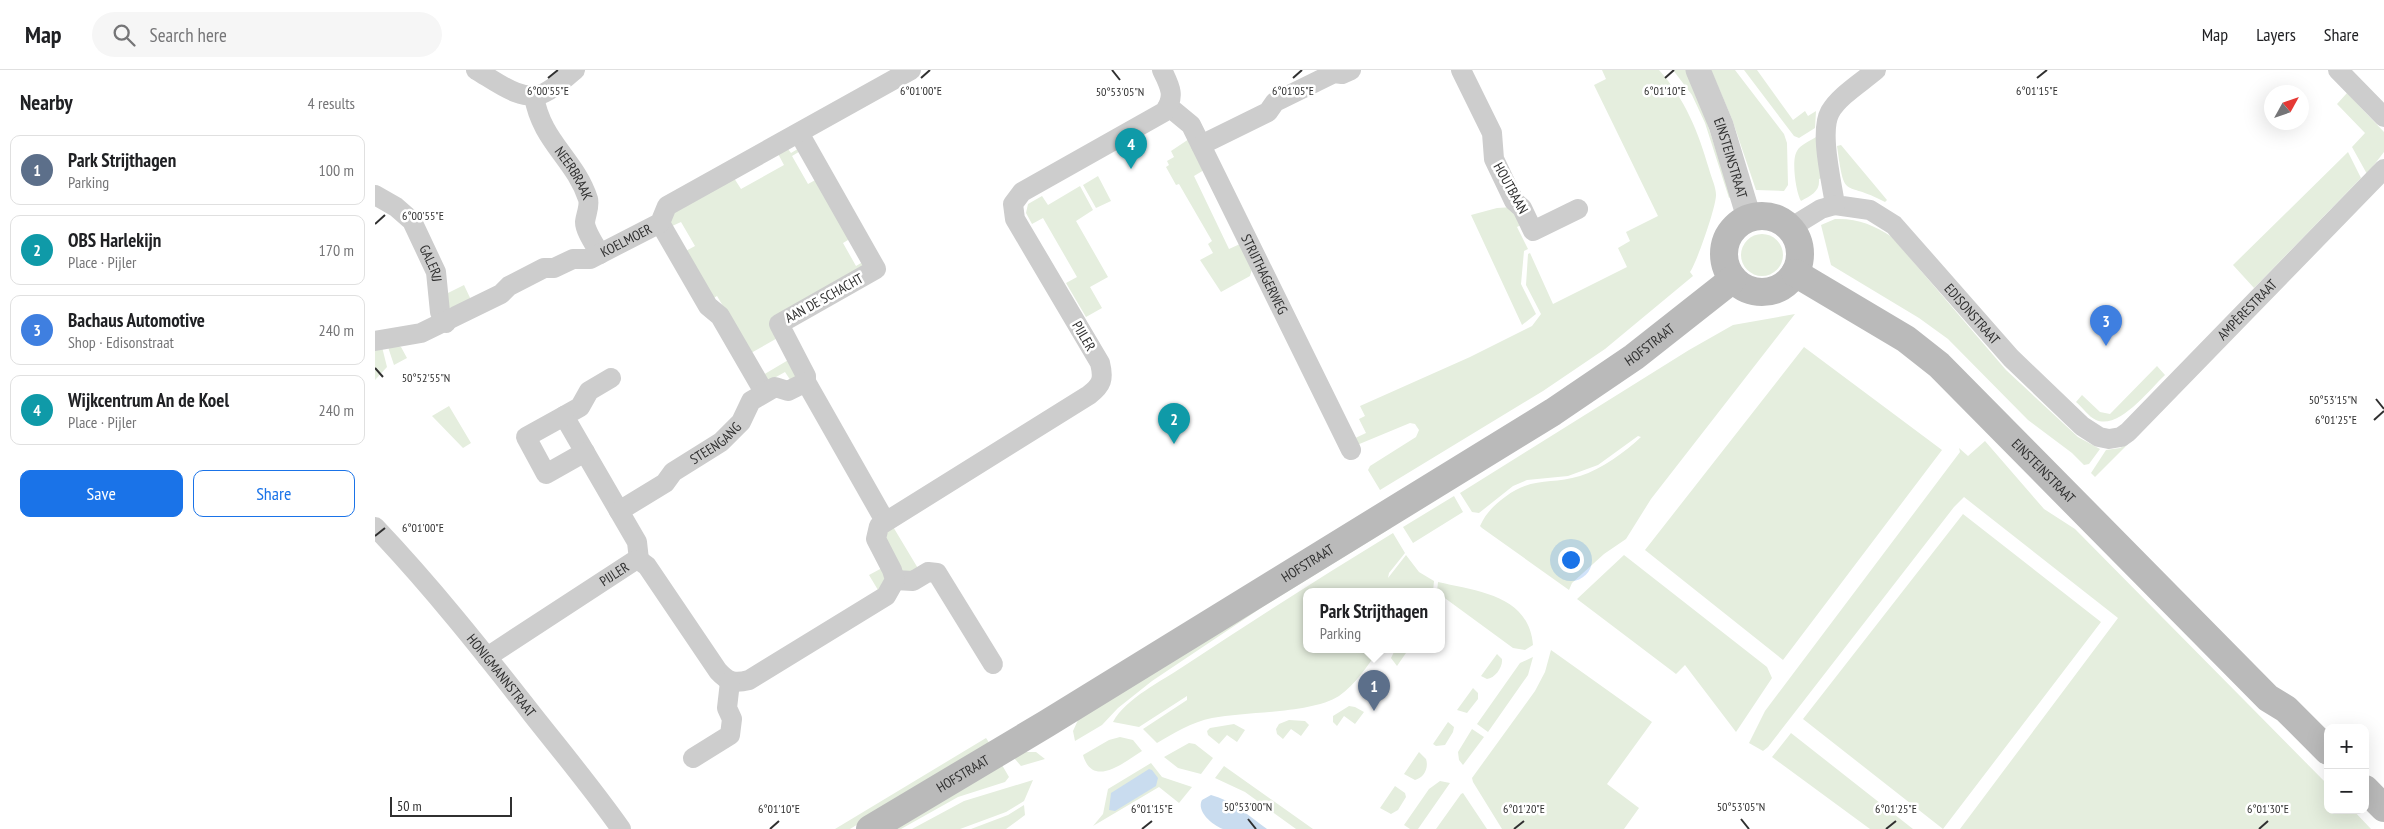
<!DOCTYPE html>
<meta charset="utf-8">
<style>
:root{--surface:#fff;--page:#f6f6f6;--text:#202124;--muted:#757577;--line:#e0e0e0;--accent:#1a73e8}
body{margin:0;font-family:"PT Sans Narrow",sans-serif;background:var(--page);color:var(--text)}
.controls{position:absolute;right:15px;bottom:15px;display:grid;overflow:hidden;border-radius:10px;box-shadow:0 5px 20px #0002}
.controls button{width:45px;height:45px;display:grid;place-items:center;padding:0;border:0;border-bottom:1px solid var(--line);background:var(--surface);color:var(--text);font:25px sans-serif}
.compass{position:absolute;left:1889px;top:15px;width:45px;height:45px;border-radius:50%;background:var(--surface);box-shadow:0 5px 20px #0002;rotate:50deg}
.scale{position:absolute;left:15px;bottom:12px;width:122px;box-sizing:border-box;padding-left:5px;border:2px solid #303030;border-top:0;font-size:14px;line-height:18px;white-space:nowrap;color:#303030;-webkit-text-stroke:4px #fff;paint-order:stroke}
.you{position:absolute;left:1195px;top:489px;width:18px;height:18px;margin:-12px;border:4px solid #fff;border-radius:50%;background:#1a73e8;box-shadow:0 0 0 8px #1a73e833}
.badge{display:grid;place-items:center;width:32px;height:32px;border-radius:50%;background:var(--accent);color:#fff;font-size:16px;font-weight:700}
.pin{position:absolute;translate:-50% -41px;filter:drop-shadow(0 1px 2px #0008)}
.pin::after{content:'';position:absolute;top:26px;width:18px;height:15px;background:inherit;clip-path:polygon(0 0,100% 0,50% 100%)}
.popup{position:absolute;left:928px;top:518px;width:142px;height:65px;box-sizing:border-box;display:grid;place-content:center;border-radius:10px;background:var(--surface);filter:drop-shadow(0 1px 4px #0005);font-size:16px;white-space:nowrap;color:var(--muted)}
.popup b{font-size:19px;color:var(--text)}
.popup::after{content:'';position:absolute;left:50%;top:100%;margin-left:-10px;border:10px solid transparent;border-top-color:var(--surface)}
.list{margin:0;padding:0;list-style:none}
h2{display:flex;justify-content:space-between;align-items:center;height:65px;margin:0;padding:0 20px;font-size:21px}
h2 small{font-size:16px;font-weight:400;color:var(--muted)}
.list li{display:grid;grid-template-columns:32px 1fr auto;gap:15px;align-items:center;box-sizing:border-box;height:70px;margin:0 10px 10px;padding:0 10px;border:1px solid var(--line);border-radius:10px}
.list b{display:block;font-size:19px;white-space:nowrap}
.list p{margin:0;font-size:16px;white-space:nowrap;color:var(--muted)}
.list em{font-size:16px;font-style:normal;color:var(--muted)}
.actions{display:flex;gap:10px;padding:15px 20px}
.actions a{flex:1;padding:11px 0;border:1px solid var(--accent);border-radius:10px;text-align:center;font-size:18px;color:var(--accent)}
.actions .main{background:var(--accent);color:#fff}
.icon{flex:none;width:28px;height:28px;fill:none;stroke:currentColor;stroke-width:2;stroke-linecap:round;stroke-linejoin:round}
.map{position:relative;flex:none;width:2009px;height:759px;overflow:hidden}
header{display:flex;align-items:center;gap:30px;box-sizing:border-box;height:70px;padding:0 25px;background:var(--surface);border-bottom:1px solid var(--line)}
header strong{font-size:24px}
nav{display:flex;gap:28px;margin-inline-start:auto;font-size:18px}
.search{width:350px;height:45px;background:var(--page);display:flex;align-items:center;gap:12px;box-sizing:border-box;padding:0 18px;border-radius:28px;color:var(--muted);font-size:19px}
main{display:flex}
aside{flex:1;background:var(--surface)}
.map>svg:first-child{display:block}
</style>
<header>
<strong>Map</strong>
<div class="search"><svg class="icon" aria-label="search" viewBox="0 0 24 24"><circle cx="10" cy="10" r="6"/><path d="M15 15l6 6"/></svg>Search here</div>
<nav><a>Map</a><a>Layers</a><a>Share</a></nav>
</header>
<main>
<aside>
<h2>Nearby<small>4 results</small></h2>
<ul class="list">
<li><span class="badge" style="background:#5c6f8a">1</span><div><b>Park Strijthagen</b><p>Parking</p></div><em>100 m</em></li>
<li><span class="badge" style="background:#0f9aa8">2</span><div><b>OBS Harlekijn</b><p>Place · Pijler</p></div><em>170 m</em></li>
<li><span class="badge" style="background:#3f7fe0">3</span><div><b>Bachaus Automotive</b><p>Shop · Edisonstraat</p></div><em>240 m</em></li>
<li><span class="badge" style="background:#0f9aa8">4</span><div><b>Wijkcentrum An de Koel</b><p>Place · Pijler</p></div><em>240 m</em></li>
</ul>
<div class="actions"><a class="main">Save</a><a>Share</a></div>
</aside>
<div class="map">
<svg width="2009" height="759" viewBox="0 0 2009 759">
<rect width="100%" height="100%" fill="#fff"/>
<!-- green -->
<path fill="#e5eede" d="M1227 0H1284C1310 29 1323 61 1334 99 1336 107 1341 117 1341 125 1341 137 1322 192 1315 202L1318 206 1230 279 1168 321 1005 420 993 400 995 396 1041 367 1044 360 1040 354 1035 353 982 375 974 371 991 363 984 349 990 346 985 336 1095 287 1157 256 1166 244 1151 215 1153 184 1155 183 1178 234 1252 197 1243 178 1255 171 1251 162 1283 146 1219 15 1231 9Z
M1298 0H1311L1324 28 1356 127 1354 128 1330 53 1317 25Z
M1336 0H1360L1409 64 1412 73 1413 115 1409 121 1381 120 1357 49Z
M1369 0H1382L1418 50 1430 41 1433 46 1441 41 1440 58 1424 68 1419 66Z
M1972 23 2009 62V82L1992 104 1977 77 1990 63 1962 34Z
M1441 67 1447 108 1444 109C1445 122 1436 125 1426 131 1421 123 1416 90 1422 81 1425 75 1435 71 1441 67Z
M814 69 829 100 819 106 854 179 865 174 877 199 875 206 846 222 825 190 838 183 833 174 837 171 804 114 801 115 791 97 794 95 792 91 799 87 796 81Z
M410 75 416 83 426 77 427 80 417 86 433 114 444 108 478 167 468 173 481 196 491 190 495 197 406 266 376 283 342 226 337 229 309 182 320 176 306 152 295 157 292 147 359 108 366 119 409 95 401 80Z
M1466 75 1512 130 1510 132C1468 109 1470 133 1462 76Z
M1973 82 1986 108 1879 218 1858 195Z
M723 106 736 131 721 138 708 115Z
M705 116 718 140 701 151 733 207 715 217 727 238 711 247 691 213 702 207 668 148 657 154 651 143 653 134 667 126 673 135Z
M1138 137 1146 155 1142 157 1153 179 1149 181 1146 214 1161 244 1147 255 1096 145 1122 138Z
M1460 149C1482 148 1499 155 1517 167L1631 300 1703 367 1725 379 1714 394 1709 395 1697 383 1653 350 1573 269 1544 248 1456 195 1446 155Z
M1366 185a21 21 0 1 1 42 0a21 21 0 1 1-42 0Z
M89 215 97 232 70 239 73 223Z
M1420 244 1276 429 1251 469 1229 484 1197 513 1194 520 1107 458 1105 456C1111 443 1118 436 1130 427 1157 406 1176 415 1205 406 1227 399 1250 382 1266 367L1263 366 1223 395 1193 406 1152 410 1138 416 1104 443 1097 442 1085 423 1314 280 1358 255Z
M18 274 26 277 32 288 19 295 13 277Z
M0 276 7 277 12 297 0 310Z
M1429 277 1567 380 1408 590 1270 480Z
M415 289 425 306 416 311 410 302 392 312 388 305Z
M1782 296 1790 305C1774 320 1744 360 1721 350 1714 347 1707 337 1701 332L1707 325 1725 342 1735 344Z
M74 336 96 373 88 378 57 346Z
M1610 371 1669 439 1700 459 1953 715V740H1978L1996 759H1585L1743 548 1589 427 1579 437 1393 677 1388 681 1374 673 1390 641 1585 382 1584 378 1593 386Z
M1754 373 1720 407 1716 403 1731 380 1745 378Z
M1079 426 1088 442 1038 473 1028 457Z
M1588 444 1726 552 1568 759 1428 649Z
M1013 454 1016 458 886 538 777 611 743 638 727 655 700 671 698 661 703 650Z
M517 455 544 500 525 504C517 488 503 471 517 455Z
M1018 463 1030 483 1014 503 1013 508 1031 485 1044 502 1059 511 1058 522H932V580H1004C992 596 981 614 964 626 935 644 873 641 837 648 817 652 799 663 782 673L768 659 812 630V626L764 657 738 652C751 628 787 611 809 596 878 550 948 506 1018 463Z
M1249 485 1392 597 1397 608 1361 662 1310 595 1301 604 1202 529Z
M507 498 511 511 503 520 494 505Z
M1063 512C1102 521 1154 525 1158 575L1150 580 1138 578 1067 526 1066 522H1062Z
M1020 580H1033L1022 596 1016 588Z
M1176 580 1277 652 1232 714 1264 738 1249 759H1127L1098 712 1097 708 1160 621 1170 602Z
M1122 584 1127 589C1128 597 1120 608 1112 609L1106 606Z
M1158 587 1153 605 1113 662 1102 654 1145 593Z
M1003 606 1013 608 998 630 993 627 992 620Z
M1098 618 1103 623V629L1092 643 1082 640Z
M974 636 980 637 989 642 980 654 969 646 962 656 958 652V646Z
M914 650 930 651 934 655 926 666 916 659 908 669 902 664 901 659 904 654Z
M1073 652 1079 657 1078 662 1070 675 1061 676 1058 674Z
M859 654 870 660 862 672 852 665 844 674 833 665 832 661 835 658Z
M1097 659 1109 667 1088 695 1084 690 1083 682Z
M1416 663 1538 759H1495L1397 687Z
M745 667 758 670 767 681C749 692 718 719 708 685L734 670Z
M611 668 615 674 475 759H460Z
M814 673 820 674 838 688 826 704 803 698 789 687Z
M650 682H661L670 689 646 696 639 688Z
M1044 682 1051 689C1054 698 1049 708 1040 710L1029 704Z
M776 693 787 707 817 717 804 733 784 717 718 756 728 744 733 719Z
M627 695 634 707 630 712 583 727 526 759H512Z
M849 696 938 759H921L870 722 840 708Z
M658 710 649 731 631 742 585 759H537L589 731Z
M1065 711 1075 713 1043 759H1035L1029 755 1054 719Z
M1020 716 1030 723 1031 727 1023 740 1016 744 1005 738Z
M1088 723 1112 759H1061L1086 724Z
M649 735 650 745 631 759H596L633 745Z"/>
<!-- water -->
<path fill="#c9dcef" d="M774 699 777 700 783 708 781 716 740 741 734 740 736 723Z
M836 725C857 730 875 747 892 759 881 759 857 759 848 759 837 755 821 741 827 730Z"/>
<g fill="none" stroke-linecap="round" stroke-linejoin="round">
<!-- minor -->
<g stroke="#cdcdcd" stroke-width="20">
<path d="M101 0C119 10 148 34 169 23 180 18 190 8 200 0"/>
<path d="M1086 0 1117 63 1119 89 1139 131 1147 138 1158 161 1203 139"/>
<path id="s1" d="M1501 0C1487 12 1464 26 1455 42 1444 62 1457 113 1460 135L1495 140 1519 155 1636 288 1707 356 1724 367 1734 369 1746 367 1753 362 2009 99"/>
<path d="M1963 0 2009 47"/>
<path id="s2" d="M159 26C166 71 200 89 213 129 215 136 211 144 210 152 210 161 220 175 225 184"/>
<path id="s3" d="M793 36 816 55 976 380"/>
<path d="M424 63 501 199 404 254 431 306V312L510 451"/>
<path d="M826 75 893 42 900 32 959 3 967 4 976 0"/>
<path id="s4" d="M0 125 21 137 37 151 61 202 65 242 71 253"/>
<path d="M285 153 333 236 345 246 389 322"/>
<path d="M1415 158 1446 139 1460 135"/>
<path id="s5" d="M0 271 46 263 126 224 134 216 169 198H179L198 189H215L285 153 292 136 536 0"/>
<path id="s6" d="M236 308 214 321 205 337 189 346 244 441 290 413 298 402 346 372 366 352 376 331 400 317 413 321 431 312"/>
<path d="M189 346 151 367 171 404 210 382"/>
<path d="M244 441 262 472 264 490"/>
<path id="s7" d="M0 457C56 516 107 580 157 644 187 682 218 719 246 759"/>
<path d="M520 510 538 511 553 502 562 503 618 594"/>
<path id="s8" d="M112 587 259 491 264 490 272 496 343 601C353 612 359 614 374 610L511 526 520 510 517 500 501 469 504 456 714 325C727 315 729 309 725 293L640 149 638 134 647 122 789 42C801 27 795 16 787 0"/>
<path d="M318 688 355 665 357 649 352 638 355 612"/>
</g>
<!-- tertiary -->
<path stroke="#cdcdcd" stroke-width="25" id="s9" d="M1323 0 1346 55 1374 148"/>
<!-- secondary -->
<g stroke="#bababa" stroke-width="28">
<circle cx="1387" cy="184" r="38"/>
<path id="s10" d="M1420 203 1531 269 1564 295 1893 628 1911 639 1953 681"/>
<path d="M1990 719 2009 738"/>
<path id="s11" d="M495 759 671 654 1178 342 1259 287 1358 209"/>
</g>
</g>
<!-- ticks -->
<path fill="none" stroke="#303030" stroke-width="2" d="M737 0 745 10M173 8 183 0M546 8 555 0M918 8 927 0M1290 8 1299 0M1662 8 1672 0M0 154 10 145M0 298 8 307M2001 329 2009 339M1999 350 2009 341M0 466 10 458M873 749 881 759M1366 749 1374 759M395 759 404 751M767 759 777 751M1139 759 1149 751M1511 759 1521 751M1884 759 1893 751"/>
<g text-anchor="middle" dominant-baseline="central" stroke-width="5" stroke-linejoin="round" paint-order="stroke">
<!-- street labels -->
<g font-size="14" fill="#303030" stroke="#fff">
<text stroke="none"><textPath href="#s9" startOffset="94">EINSTEINSTRAAT</textPath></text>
<text stroke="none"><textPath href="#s2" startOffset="88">NEERBRAAK</textPath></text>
<text transform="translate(1136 118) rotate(61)">HOUTBAAN</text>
<text stroke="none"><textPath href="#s5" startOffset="275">KOELMOER</textPath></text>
<text stroke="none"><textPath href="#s4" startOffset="92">GALERIJ</textPath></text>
<text stroke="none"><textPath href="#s3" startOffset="196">STRIJTHAGERWEG</textPath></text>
<text transform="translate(449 228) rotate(-29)">AAN DE SCHACHT</text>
<text stroke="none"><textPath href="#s1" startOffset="718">AMPÈRESTRAAT</textPath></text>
<text stroke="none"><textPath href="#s1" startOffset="339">EDISONSTRAAT</textPath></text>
<text transform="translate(709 266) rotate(60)">PIJLER</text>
<text stroke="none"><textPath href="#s11" startOffset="918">HOFSTRAAT</textPath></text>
<text stroke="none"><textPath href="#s6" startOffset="291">STEENGANG</textPath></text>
<text stroke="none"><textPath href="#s10" startOffset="320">EINSTEINSTRAAT</textPath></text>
<text stroke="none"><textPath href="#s11" startOffset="512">HOFSTRAAT</textPath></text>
<text stroke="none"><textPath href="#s8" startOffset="152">PIJLER</textPath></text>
<text stroke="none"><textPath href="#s7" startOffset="195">HONIGMANNSTRAAT</textPath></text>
<text stroke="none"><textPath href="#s11" startOffset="108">HOFSTRAAT</textPath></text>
</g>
</g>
<g font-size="12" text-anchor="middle" fill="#303030" stroke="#fff" stroke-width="5" stroke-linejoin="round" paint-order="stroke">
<text x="1290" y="25">6°01'10"E</text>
<text x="1662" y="25">6°01'15"E</text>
<text x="173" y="25">6°00'55"E</text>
<text x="546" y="25">6°01'00"E</text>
<text x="918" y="25">6°01'05"E</text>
<text x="745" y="26">50°53'05"N</text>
<text x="48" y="150">6°00'55"E</text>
<text x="51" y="312">50°52'55"N</text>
<text x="1958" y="334">50°53'15"N</text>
<text x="1961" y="354">6°01'25"E</text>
<text x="48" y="462">6°01'00"E</text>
<text x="873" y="741">50°53'00"N</text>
<text x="1366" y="741">50°53'05"N</text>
<text x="404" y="743">6°01'10"E</text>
<text x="777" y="743">6°01'15"E</text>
<text x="1149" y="743">6°01'20"E</text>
<text x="1521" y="743">6°01'25"E</text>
<text x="1893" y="743">6°01'30"E</text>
</g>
</svg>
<div class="controls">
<button>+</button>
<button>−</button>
</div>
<svg class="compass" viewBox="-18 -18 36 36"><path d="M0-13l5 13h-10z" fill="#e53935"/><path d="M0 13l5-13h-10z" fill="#757577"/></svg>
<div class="scale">50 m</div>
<div class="you"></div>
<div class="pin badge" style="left:999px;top:641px;background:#5c6f8a">1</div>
<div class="popup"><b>Park Strijthagen</b>Parking</div>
<div class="pin badge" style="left:799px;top:374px;background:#0f9aa8">2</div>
<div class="pin badge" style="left:1731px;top:276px;background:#3f7fe0">3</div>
<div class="pin badge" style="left:756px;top:99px;background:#0f9aa8">4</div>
</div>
</main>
